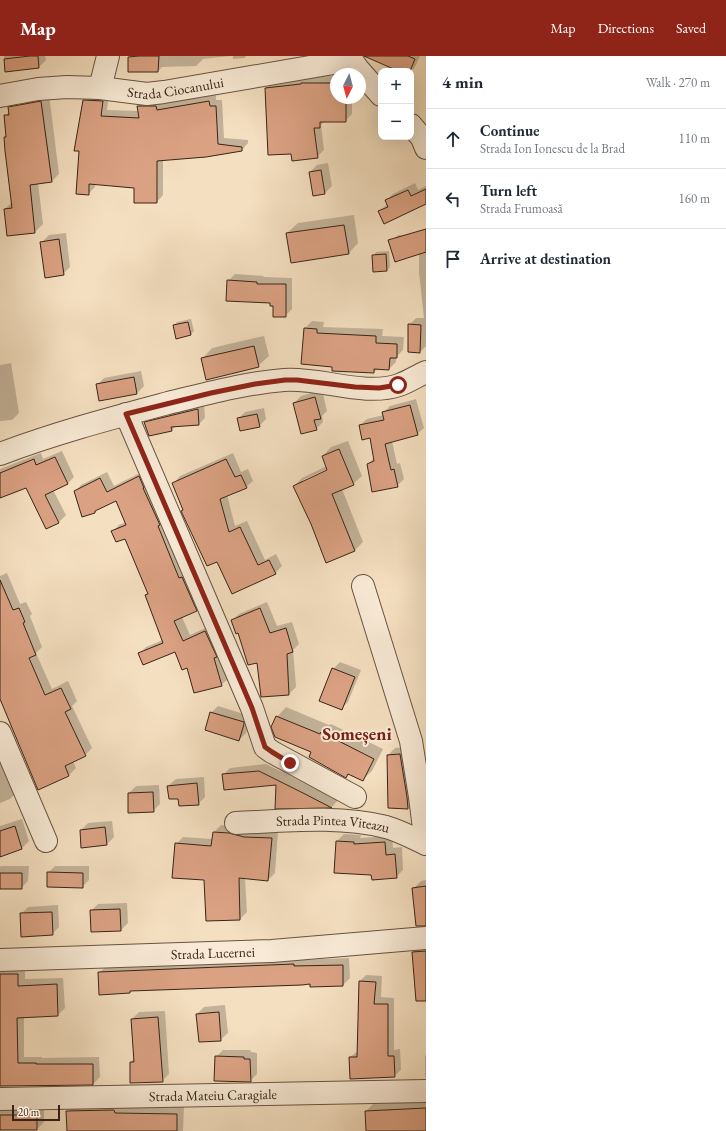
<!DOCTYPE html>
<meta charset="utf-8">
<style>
:root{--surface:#fff;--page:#f6f6f7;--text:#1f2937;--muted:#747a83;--line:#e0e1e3;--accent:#8f2418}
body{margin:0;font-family:"EB Garamond",serif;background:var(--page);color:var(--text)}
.controls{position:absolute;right:12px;top:12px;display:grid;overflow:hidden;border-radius:8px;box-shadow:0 4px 16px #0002}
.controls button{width:36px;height:36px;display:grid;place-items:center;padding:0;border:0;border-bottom:1px solid var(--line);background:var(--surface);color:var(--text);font:20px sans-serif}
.compass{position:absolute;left:330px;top:12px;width:36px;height:36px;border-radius:50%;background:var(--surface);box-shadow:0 4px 16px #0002;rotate:186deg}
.scale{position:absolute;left:12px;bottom:10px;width:48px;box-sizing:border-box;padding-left:4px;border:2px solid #392416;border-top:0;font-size:11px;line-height:14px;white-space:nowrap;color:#392416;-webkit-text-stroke:3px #f8ead6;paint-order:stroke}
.stop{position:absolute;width:12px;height:12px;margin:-9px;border:3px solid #8f2418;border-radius:50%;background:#fff}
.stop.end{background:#8f2418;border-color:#fff;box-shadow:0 1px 4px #0008}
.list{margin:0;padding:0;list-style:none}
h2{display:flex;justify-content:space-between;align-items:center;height:52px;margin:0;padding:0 16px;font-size:17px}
h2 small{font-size:13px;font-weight:400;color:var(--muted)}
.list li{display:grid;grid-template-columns:26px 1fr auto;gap:12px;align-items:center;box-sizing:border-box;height:60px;padding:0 16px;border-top:1px solid var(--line)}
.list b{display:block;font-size:15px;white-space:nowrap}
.list p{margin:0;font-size:13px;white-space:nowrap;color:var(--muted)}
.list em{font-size:13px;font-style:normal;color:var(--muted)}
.icon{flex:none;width:22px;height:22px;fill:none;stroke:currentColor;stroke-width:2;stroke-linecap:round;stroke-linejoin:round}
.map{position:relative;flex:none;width:426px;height:1075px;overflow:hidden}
header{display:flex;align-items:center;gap:24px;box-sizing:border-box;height:56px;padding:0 20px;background:var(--accent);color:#fff}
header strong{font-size:19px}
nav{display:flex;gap:22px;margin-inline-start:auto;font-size:14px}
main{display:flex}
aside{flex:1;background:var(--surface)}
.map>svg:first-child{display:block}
</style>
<header>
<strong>Map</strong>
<nav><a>Map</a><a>Directions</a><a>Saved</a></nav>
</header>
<main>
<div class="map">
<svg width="426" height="1075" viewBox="0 0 426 1075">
<rect width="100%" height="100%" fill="#f4dfc0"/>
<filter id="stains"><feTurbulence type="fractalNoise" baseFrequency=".005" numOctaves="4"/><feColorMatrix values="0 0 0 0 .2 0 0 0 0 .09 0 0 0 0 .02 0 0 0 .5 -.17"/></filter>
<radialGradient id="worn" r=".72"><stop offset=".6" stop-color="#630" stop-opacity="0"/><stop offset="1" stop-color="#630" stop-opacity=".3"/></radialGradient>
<!-- shadow -->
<path fill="#0003" fill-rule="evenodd" d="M4 0H45L46 4 39 11 6 15Z
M130 0H230L203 3 196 10 162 11 158 15 129 1Z
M233 0H246L245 2 233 3Z
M382 0H420L415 11 411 15H401Z
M352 17 336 18V42H352V58L345 65H325L321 69 324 94 317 101 292 97 266 32 273 25 309 21 332 20 335 18Z
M49 38 59 118 51 126 38 127 43 168 35 176 5 153 12 146 5 81 7 80 5 60 10 55 9 52 17 44Z
M91 38 109 39 107 54 139 55 138 51 144 44 162 43 163 47 216 39V44H222L224 82 248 84V87L242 94 163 103V139L157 146 135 131 95 128V131L88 138 84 44Z
M328 107 332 130 325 137 310 116 317 109Z
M415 127 418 134 426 130V147L379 156 387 148 386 145 393 138Z
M354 159 358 187 348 198 287 177 298 167Z
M66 177 70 211 63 218 42 186 49 179Z
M398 179 426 182V290L420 296 409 269 416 262H424L419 216V197L390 187Z
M389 195 390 211 387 214 373 200 376 196Z
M235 218 264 220 263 221 292 222V253L285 260 272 246 228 225Z
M191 263 194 275 191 278 174 270 177 266Z
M312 265 324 266 323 271 383 273 382 280 404 281 403 294 396 301V306L389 313H378L374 316 333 310 305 272Z
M264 280 269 300 258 310 202 303 212 292Z
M11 307 19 357 12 364 0 365V309Z
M141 315 144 330 137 337 97 329 104 322Z
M322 334 327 355 322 360 323 366 316 373 294 347 301 340Z
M416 343 424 372 417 378 392 385 397 408 400 407 404 423 397 430 368 408 375 401 371 381 360 369 367 363 384 359 383 357 390 350Z
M204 347 205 362 199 368 176 370 172 374 150 379 145 367 151 361Z
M264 352 266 363 259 370 238 363 245 356Z
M348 385 362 420 353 428 342 433 363 486 354 495 312 468 294 430 302 422 327 410 323 400 331 391ZM331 411 332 412 303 426V424Z
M62 395 74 421 67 428 53 434 66 459 59 466 27 431 0 441V413L41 397 43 403Z
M233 397 241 416 248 413 253 425 246 431 227 439 235 470 247 465 265 504 276 498 282 510 275 517 217 504 184 453 174 427 180 420Z
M146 414 203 547 196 554 182 561 190 579 212 569 228 623 221 629 188 611 176 595 140 597 146 591 163 584 146 540 148 537 125 482 113 475 119 469 126 466 116 444 99 452 95 456 75 436 81 429 107 416 114 430Z
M7 517 20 548 26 546 32 558 30 560 42 591 36 597 52 633 68 625 77 645 72 650 92 692 85 699 73 705 76 712 69 719 39 733 0 640V520Z
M267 546 277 570 292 566 299 588 293 594 296 631 289 638 258 605 232 565 239 558Z
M340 606 361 614 348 646 341 653 333 613Z
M218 650 250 660 246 677 239 684 211 657Z
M286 651 329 669 331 668 383 693 372 715 362 724 349 718 346 721 312 696 277 661Z
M0 686 17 736 10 743 0 747Z
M407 691 415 745 409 752H389L388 699 395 692Z
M266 708 338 744 332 751 276 752 277 728 223 719 230 712Z
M204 721 205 741 198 748 168 730 176 723Z
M159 729 160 748 153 755 129 737 136 730Z
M22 763 29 785 22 792 0 800V770Z
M112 765 114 781 107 788 81 774 88 767Z
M221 769 278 775 275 817 268 824 245 822 247 856 240 863 205 824 176 788 183 781 213 783 214 776Z
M344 778 361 779 360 782 392 780 393 792 402 791 403 814 396 821 372 818 337 785Z
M1 810H29L28 825 21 832H0V811Z
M55 810H89V824L82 831 48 817Z
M426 824V869L414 832 421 825Z
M127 847 128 867 121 874 91 855 98 848Z
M58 849 59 871 52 878 21 858 28 851Z
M420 889H426V932L413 896Z
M300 901V904L349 902 350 922 343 929 311 927 131 934 129 936 99 917 106 910Z
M25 912V923L63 922 65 952 58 959 24 961V1001H42V1002L99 1001 100 1021 93 1028 0 1029V914Z
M366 919 382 920 381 941 394 942V994L400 993 401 1014 394 1020 350 1001 358 995 360 925Z
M225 949 228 977 220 984 197 958 204 951Z
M165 955 169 1018 162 1025 131 1006 134 1002 132 963 139 956Z
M223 994H250L251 996 257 997V1018L250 1025 216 1001Z
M426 999V1021H425V1000Z
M426 1046V1073L367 1075 366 1055 373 1048Z
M74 1049 184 1051 183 1075H68L67 1056Z
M0 1053H44V1066L37 1073H0Z"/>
<!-- building -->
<path fill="#daa182" stroke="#392416" d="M30 0H38L39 12 5 16 4 3Z
M139 0H159L158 16H128V1Z
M364 0H408L415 3 410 15H398Z
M301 27H336V42H346V66H320V72H314L318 102 292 105 291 98 268 99 265 32 301 28Z
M83 44 103 45 101 60 139 62 137 50H156L157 54 209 45 210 50H216L218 88 242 91V95L206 101 157 105V147H134V132L89 128V139L76 138 79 95H74Z
M41 45 52 126 30 129 35 177 7 180 4 153 12 152 5 95 4 81H6L4 59H9L8 51Z
M321 114 325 138 313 140 309 116Z
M426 133V148L384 168 378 155 388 151 385 144 408 134 411 140Z
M344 169 349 198 291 207 286 177Z
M426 173V196L395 206 388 184Z
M59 183 64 219 45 222 40 186Z
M386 198 387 215 373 216 372 199Z
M227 224 257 226V228H286V261H273V250H270V247L226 245Z
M188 266 191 279 176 283 173 269Z
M408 268 421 269 420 297 408 296Z
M304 272 317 273V277L376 280V287L397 288V302H390L389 314 374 313V317L332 315V311L301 308Z
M254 290 259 311 206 324 201 302Z
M134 321 137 338 99 345 96 328Z
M315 341 321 363 314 364 317 374 301 378 293 347Z
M410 349 418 379 385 388 391 414 394 413 398 431 372 436 367 408 374 405 370 382 362 384 359 369 384 364 382 356Z
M198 353 199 369 171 371 172 375 149 380 144 366Z
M257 358 260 371 240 375 237 362Z
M339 393 354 429 332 438 355 495 326 507 311 468 293 430 327 414 322 400Z
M55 401 68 428 45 439 59 467 46 473 26 432 0 442V417L34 403 36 409Z
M226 403 235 421 241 419 247 432 220 443 229 476 240 471 258 509 269 504 276 518 232 538 217 506 207 510 181 455 183 454 172 427Z
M139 420 144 432H143L160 469 158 470 179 522 182 521 197 555 174 565 183 585 205 575 217 601 214 602 222 630 194 637 187 612 182 614 175 596 143 609 138 597 163 587 145 539 148 538 125 483 116 486 111 475 126 469 116 445 95 455V457L82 461 74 435 100 422 107 436Z
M0 524 13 554 19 552 25 566 23 567 36 599 29 602 45 639 61 632 71 653 65 656 86 700 65 710 69 720 38 734 0 643Z
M260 552 270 577 286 572 293 596 287 598 289 639 261 641 257 607 248 609 238 577 236 578 231 564Z
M332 612 355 621 342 654 319 645Z
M210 656 244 666V668L239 685 205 674Z
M276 660 320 678 321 676 374 703 363 725 348 718 346 722 309 701 311 696 275 681 271 671Z
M400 698 407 741 408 753 388 752 387 699Z
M259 715 305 738 332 752 275 753 276 729 224 734 222 718Z
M197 727 199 749 179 750 178 743H169L167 730Z
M153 736 154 756 128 757V737Z
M15 770 22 793 0 801V775Z
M105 771 107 789 81 792 80 774Z
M213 776 229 777 244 781 272 782 268 825 239 822 240 864 206 865 204 824 172 822 175 787 211 790Z
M336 785 354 786V788L385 786 386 799 395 798 397 822 372 824 371 819 334 817Z
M47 816 83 817V832L47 831Z
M0 817H22V833H0Z
M426 830V870H416L412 832Z
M120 853 121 875 91 876 90 854Z
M52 856 53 879 21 881 20 857Z
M426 895V945H416L412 896Z
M294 908V910L343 909V930L310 931V928L302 929 130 935V937L99 939 98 916Z
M0 918H18V930L57 928 58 960 17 962 18 1007H36V1008H93V1029L0 1030Z
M359 925 376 926 374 948H388V1000H394L395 1021 350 1023 349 1001H357Z
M219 956 221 985 199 986 196 958Z
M158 961 163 1026 130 1027V1006H134L131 963Z
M215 1000 244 1001V1003H250L251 1026 214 1025Z
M426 1052V1075H366L365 1055Z
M114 1054 115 1057 177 1058V1075H67L66 1055Z
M0 1059H37V1074H0Z"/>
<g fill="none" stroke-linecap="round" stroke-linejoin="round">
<defs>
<g id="minor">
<path d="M349 0 358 13 381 39"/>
<path d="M100 32 108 0"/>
<path id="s1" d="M0 40 38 33 67 31 100 32 147 38 164 36 351 4"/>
<path d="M411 69 422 82 426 92"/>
<path d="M126 358 252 652 265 691 272 696 355 741"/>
<path d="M0 398C55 377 112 362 168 347 206 338 245 327 284 324 320 321 364 341 399 329 408 326 417 320 426 316"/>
<path d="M363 530 411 685 420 741 426 788"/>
<path d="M0 677 46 785"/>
<path id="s2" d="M236 767C285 765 338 759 386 771 400 775 413 782 426 788"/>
<path id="s3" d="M0 904 272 895 426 882"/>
<path id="s4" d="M0 1043 426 1035"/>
</g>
</defs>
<!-- minor casing -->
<use href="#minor" stroke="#685340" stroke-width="24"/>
<!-- minor -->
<use href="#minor" stroke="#f8ead6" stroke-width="22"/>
</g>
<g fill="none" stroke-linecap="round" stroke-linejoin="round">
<!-- route -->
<path stroke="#8f2418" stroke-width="5" d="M290 707 272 696 265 691 252 652 126 358 211 337 255 328 285 324H297L355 331 379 332 398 329"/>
</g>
<g text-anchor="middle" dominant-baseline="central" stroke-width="4" stroke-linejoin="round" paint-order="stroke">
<!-- street labels -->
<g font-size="14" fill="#392416" stroke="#f8ead6">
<text stroke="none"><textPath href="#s1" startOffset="177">Strada Ciocanului</textPath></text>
<text stroke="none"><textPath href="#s2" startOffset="97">Strada Pintea Viteazu</textPath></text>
<text stroke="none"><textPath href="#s3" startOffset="213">Strada Lucernei</textPath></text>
<text stroke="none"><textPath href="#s4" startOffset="213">Strada Mateiu Caragiale</textPath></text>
</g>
<!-- district labels -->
<g font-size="18" font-weight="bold" fill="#7a1f14" stroke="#f8ead6">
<text x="357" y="677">Someșeni</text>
</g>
</g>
<rect width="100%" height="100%" filter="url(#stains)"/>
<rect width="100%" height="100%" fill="url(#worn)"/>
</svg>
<div class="controls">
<button>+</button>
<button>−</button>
</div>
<svg class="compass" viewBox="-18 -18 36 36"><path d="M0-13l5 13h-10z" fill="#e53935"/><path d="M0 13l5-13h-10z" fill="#747a83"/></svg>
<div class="scale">20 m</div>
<div class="stop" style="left:398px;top:329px"></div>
<div class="stop end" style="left:290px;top:707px"></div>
</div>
<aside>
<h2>4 min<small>Walk · 270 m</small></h2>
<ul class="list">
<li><svg class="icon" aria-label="ahead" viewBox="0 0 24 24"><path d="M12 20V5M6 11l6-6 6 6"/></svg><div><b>Continue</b><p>Strada Ion Ionescu de la Brad</p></div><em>110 m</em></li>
<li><svg class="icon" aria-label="left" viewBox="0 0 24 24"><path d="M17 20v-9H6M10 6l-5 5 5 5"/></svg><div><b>Turn left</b><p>Strada Frumoasă</p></div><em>160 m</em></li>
<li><svg class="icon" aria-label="arrive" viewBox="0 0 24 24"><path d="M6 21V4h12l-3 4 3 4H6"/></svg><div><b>Arrive at destination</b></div></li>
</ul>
</aside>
</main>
